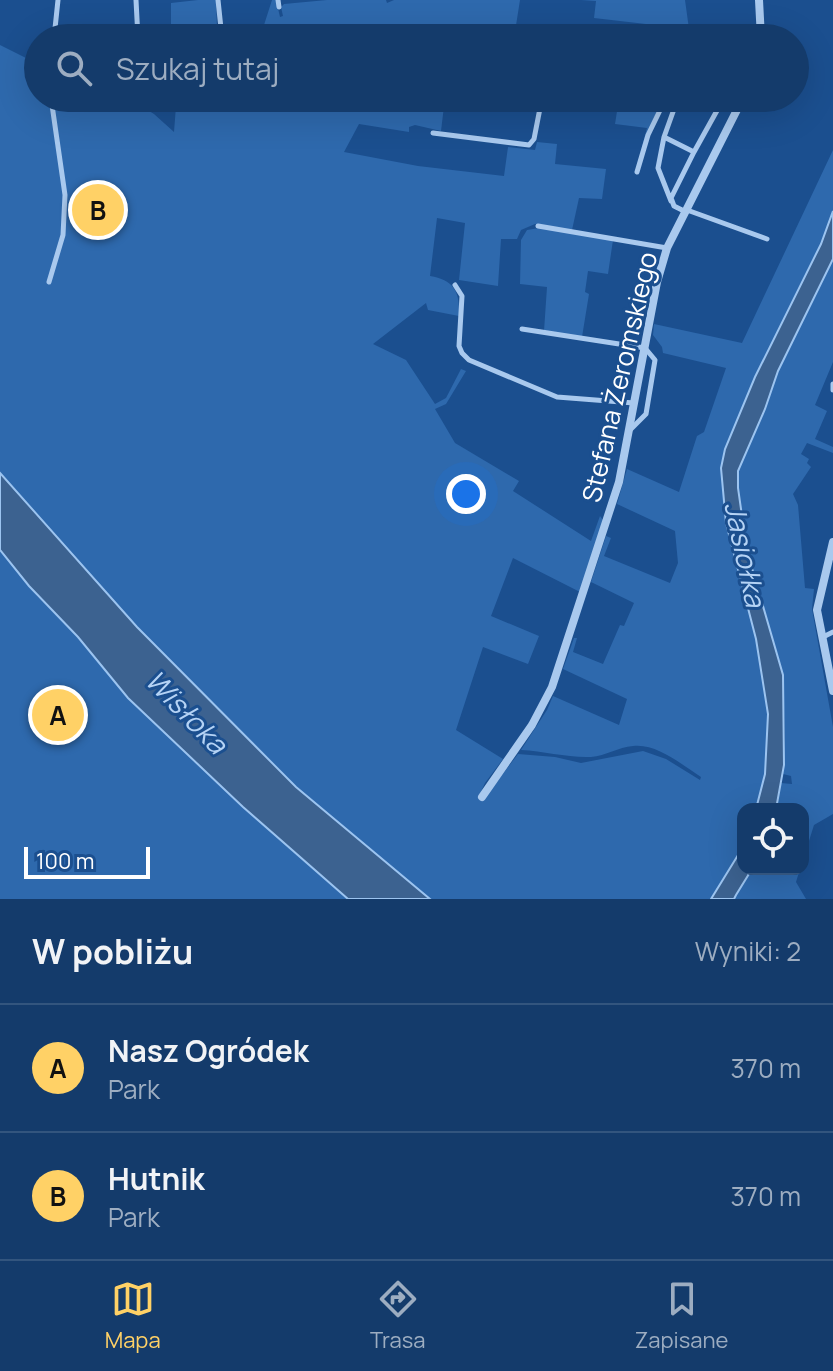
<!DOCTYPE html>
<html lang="pl">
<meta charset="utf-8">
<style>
:root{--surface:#143b6b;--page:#1d4271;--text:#f1f3f6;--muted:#9dadc1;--line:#33557e;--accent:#ffd166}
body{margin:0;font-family:Manrope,sans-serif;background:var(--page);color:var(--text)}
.controls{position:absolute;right:24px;bottom:24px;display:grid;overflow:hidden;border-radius:16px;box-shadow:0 8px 32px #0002}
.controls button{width:72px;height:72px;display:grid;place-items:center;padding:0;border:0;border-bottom:2px solid var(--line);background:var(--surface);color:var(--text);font:40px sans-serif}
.scale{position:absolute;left:24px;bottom:20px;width:126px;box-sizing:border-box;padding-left:8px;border:4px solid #fff;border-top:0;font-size:22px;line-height:28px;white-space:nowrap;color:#fff;-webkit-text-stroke:6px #1b4f8f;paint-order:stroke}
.you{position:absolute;left:466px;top:494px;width:28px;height:28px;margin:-20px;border:6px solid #fff;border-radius:50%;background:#1a73e8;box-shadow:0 0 0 12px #1a73e833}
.badge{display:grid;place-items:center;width:52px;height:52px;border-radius:50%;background:var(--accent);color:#111;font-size:26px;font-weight:700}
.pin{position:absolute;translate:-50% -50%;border:4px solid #fff;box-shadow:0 2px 8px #0006}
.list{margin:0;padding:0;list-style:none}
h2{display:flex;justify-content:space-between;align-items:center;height:104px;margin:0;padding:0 32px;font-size:34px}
h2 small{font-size:26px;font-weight:400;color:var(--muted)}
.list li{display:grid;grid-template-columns:52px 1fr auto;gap:24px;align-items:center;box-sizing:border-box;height:128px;padding:0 32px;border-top:2px solid var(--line)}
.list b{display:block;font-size:30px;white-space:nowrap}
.list p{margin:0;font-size:26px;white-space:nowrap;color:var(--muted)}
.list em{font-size:26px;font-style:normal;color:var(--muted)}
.icon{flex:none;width:44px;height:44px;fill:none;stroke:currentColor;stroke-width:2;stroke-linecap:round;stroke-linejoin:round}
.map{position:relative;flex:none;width:833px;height:899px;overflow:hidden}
.search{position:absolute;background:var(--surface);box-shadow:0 8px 32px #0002;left:24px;right:24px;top:24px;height:88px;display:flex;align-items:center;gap:20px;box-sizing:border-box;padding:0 28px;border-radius:44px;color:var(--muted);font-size:30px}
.sheet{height:360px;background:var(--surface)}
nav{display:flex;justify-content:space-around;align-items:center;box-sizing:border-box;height:112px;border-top:2px solid var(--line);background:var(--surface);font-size:22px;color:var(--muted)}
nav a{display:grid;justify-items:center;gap:4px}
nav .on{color:var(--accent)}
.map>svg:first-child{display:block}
</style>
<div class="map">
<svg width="833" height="899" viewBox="0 0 833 899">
<rect width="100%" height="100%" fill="#1b4f8f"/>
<!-- green -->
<path fill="#2e69ad" d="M198 0H216L217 28 171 31V3Z
M272 0H276L280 17 283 16 281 7 284 4 327 0H386L387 3 394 0H520L514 38H477V36L444 33 443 38H250L247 26 264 25Z
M581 0H685L689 29 594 18 596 1Z
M0 45 38 64V98H128L154 114 174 132 176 106 181 105 182 110 210 106 215 98H445L441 131 415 125 409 127V132L359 124 344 152 418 166 504 176 508 147 535 150 537 142 557 144 555 164 606 169 602 199 579 198 572 230 535 224 521 230 517 239H501L498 286 459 280 465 223 437 218 430 276C455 280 460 293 459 316L428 310 426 303 373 344 406 360 435 404 446 398 461 369 466 371 446 404 435 409 455 443 519 481 513 491 591 541 600 516 603 520 580 592 513 558 491 616 539 636 528 664 483 647 456 730 503 759 485 783 478 798 481 799 486 796 518 754 555 757 581 763 643 751 666 759 700 780 701 777C682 765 657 743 633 746 618 747 606 756 591 757 568 758 544 751 521 750L547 710 553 696 619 725 627 699 563 669 574 638H577L573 652 603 664 620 625 624 626 634 603 591 582 606 536 611 538 604 556 670 583 678 563 675 531 617 504 627 469 679 492 697 436 704 432 726 368 663 353 662 347 653 335 654 324 742 343 833 150V211L821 244 755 377 725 449 721 468 726 523 756 639 768 714 765 774 756 809H743V847L711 899H430L296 787 137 627 0 473Z
M618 105 657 111 640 154 647 128 615 124Z
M539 228 613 240 608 274 588 271 585 292 589 294 582 337 544 331 547 287 520 284 521 240 527 230Z
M833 259V362L815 405 827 411 815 439 833 447V453L807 443 801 454 809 459 807 463 811 467 793 494 798 505 805 588 814 589 812 609 833 727V814L814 825 803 860V809H776L781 783 792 784 791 776 783 774 785 739 783 675 747 551 738 488V471L765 409 778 371Z
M0 550 37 596 78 637 128 698 243 807 348 899H0Z
M752 869H800L796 882 806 899H734Z"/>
<!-- water -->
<path fill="#3c6290" stroke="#9cc4f0" stroke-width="2" d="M833 211V259L778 371 765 409 738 471V488L747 551 783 675 784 765 776 809H756L765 774 768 714 756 639 726 523 721 468 725 449 755 377 821 244Z
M0 473 137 627 296 787 430 899H348L243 807 128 698 78 637 29 586 0 550Z
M743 847V869H752L736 895 734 899H711Z"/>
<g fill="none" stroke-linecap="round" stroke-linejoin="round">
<!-- service -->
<path stroke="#a9c9ee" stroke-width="5" d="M136 0 138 38
M218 0 222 38
M278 0 279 7
M54 38 58 0
M678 98 664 137 694 152 724 98
M433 133 529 145 534 139 542 98
M664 137 658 168 671 201
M637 172 648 135 666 98
M687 210 767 239
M686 212 674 206 671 198 694 152
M538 226 667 248
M49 282 63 235 65 195 51 98
M455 285 462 296 459 346 462 353 469 360 557 397 634 403
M522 329 645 348 655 360 646 414 631 429
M833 384V390
M823 637 833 632"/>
<!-- minor -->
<path stroke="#a9c9ee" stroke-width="8" d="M759 0 761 38
M833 542 817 610 833 691
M482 797 532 725 552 687 619 482 657 282 667 248 743 98"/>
</g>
<g text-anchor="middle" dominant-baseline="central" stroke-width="6" stroke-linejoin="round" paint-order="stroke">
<!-- street labels -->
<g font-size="26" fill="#fff" stroke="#1b4f8f">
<text transform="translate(619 377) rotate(-77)">Stefana Żeromskiego</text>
</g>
<!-- water labels -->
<g font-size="28" font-style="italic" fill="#b5d3f5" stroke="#1b4f8f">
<text transform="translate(746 554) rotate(78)">Jasiołka</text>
<text transform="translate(187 711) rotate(46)">Wisłoka</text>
</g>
</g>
</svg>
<div class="controls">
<button><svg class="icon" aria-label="locate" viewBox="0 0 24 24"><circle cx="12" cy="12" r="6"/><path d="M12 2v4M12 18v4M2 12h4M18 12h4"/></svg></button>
</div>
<div class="scale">100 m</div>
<div class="you"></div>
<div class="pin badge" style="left:58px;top:715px">A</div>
<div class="pin badge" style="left:98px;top:210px">B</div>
<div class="search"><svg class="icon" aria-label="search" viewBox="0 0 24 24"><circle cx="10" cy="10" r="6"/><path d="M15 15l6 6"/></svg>Szukaj tutaj</div>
</div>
<section class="sheet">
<h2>W pobliżu<small>Wyniki: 2</small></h2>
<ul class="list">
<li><span class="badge">A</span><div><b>Nasz Ogródek</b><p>Park</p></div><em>370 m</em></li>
<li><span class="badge">B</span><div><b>Hutnik</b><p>Park</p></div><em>370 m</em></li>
</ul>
</section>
<nav>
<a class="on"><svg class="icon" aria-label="map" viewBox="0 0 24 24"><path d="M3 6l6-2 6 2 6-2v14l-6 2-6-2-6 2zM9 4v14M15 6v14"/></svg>Mapa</a>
<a><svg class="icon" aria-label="directions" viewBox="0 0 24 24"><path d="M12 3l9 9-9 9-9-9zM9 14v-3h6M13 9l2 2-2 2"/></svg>Trasa</a>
<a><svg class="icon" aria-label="saved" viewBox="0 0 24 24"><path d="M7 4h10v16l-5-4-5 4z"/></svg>Zapisane</a>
</nav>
